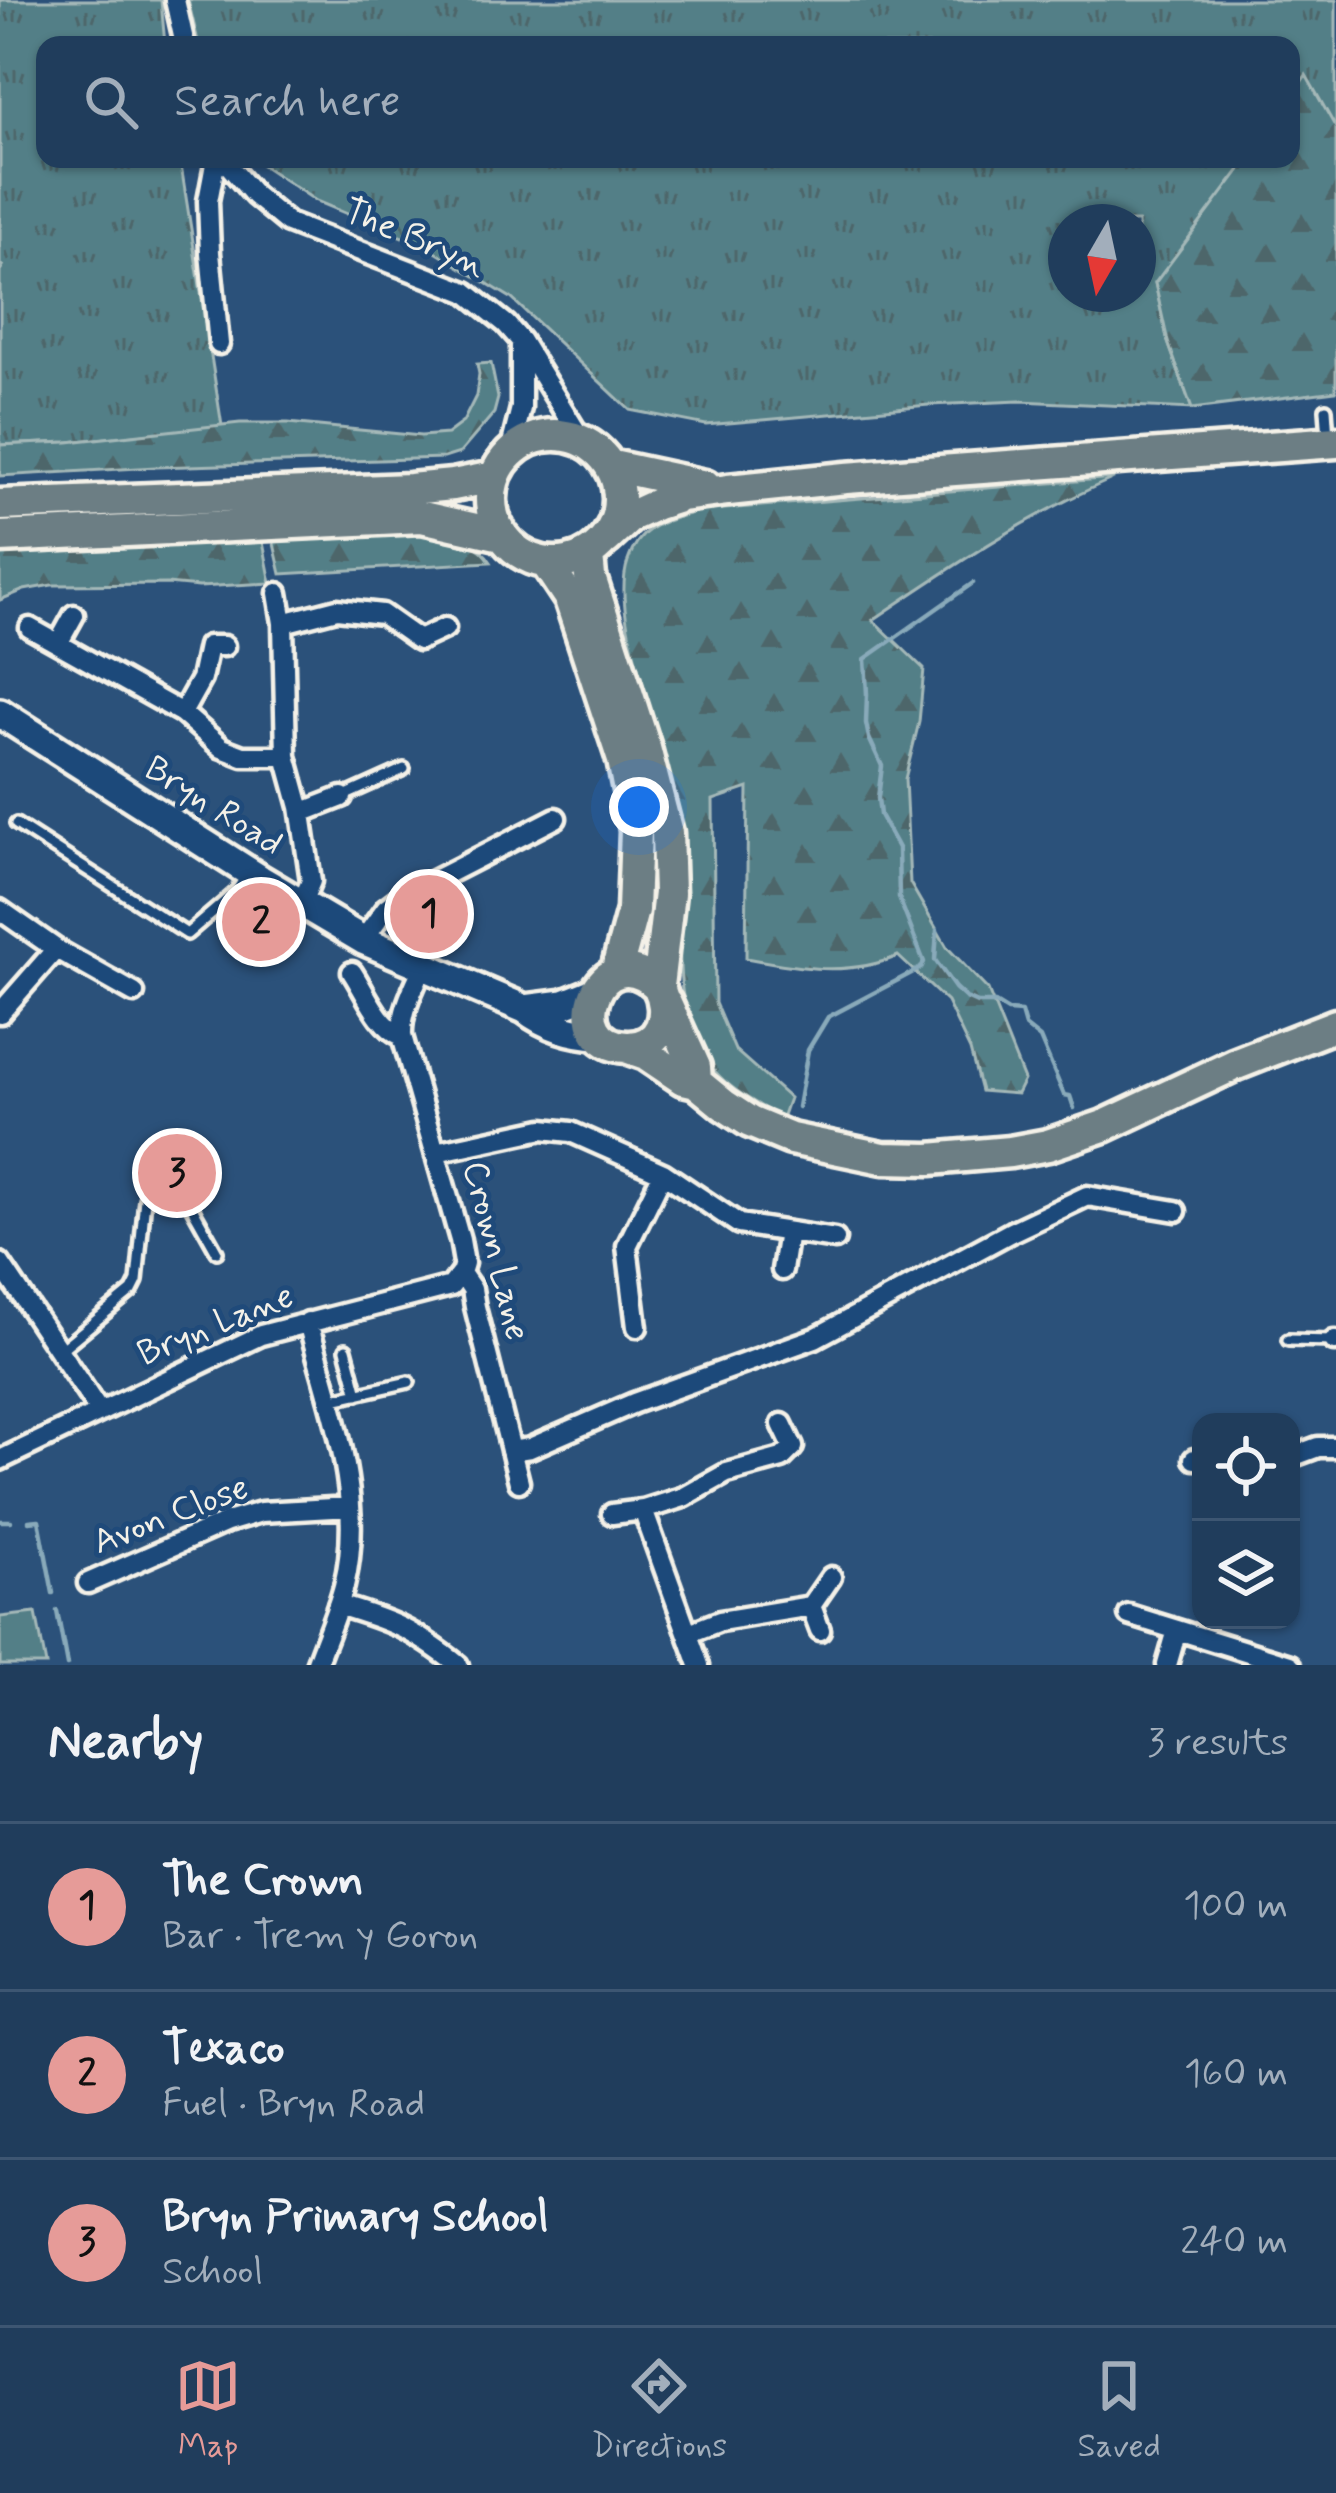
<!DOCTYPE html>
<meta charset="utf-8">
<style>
:root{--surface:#203d5c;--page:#2d4865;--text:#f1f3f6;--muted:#a2aebb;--line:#3d5672;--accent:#e69b98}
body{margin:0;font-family:Mynerve,sans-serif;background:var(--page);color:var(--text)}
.controls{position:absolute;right:36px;bottom:36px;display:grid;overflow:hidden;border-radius:24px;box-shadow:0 3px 9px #0004}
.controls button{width:108px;height:108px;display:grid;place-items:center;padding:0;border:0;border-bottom:3px solid var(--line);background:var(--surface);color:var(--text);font:60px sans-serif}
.compass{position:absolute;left:1048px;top:204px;width:108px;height:108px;border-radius:50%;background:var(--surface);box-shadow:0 3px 9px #0004;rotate:189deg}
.you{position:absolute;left:639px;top:807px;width:42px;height:42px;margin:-30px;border:9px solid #fff;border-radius:50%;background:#1a73e8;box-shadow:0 0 0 18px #1a73e833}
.badge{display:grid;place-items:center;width:78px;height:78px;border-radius:50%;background:var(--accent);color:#111;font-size:39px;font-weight:700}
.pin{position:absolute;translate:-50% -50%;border:6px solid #fff;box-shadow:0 3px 12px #0006}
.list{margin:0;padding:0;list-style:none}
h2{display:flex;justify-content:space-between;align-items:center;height:156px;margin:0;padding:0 48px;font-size:51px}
h2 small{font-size:39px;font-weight:400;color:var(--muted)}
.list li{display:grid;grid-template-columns:78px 1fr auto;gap:36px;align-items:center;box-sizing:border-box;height:168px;padding:0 48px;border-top:3px solid var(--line)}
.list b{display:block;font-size:45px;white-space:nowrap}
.list p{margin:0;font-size:39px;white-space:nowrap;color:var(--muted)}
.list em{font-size:39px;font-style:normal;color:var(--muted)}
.icon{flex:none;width:66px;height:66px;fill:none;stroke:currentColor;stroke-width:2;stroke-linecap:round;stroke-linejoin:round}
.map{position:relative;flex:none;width:1336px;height:1665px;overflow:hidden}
.search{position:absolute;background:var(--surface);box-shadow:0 3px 9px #0004;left:36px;right:36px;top:36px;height:132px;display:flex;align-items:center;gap:30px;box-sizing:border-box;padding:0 42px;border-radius:24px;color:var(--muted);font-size:45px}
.sheet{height:660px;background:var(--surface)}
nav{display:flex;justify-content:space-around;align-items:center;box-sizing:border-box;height:168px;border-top:3px solid var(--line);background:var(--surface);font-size:33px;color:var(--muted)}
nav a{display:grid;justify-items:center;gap:6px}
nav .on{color:var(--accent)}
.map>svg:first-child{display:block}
</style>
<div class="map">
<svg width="1336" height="1665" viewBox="0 0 1336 1665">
<defs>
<pattern id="grass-tufts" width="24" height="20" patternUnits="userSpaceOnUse" patternTransform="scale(3)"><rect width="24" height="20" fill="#537f87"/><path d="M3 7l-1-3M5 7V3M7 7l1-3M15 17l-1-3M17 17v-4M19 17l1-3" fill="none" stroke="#4e666a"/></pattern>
<pattern id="forest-firs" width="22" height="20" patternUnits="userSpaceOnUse" patternTransform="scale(3)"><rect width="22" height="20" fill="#537f87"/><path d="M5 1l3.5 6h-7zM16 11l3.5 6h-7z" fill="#4e666a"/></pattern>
</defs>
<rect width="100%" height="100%" fill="#2b517a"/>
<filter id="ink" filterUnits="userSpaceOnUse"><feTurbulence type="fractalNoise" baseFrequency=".00833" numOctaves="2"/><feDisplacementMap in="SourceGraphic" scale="24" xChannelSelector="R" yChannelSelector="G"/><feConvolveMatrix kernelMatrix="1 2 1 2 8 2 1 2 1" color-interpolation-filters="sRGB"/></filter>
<g filter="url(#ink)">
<!-- grass -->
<path fill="url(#grass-tufts)" stroke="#a4b8b8" stroke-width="3" fill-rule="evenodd" d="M0 0H161L165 45H45V159H180L222 426 68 442 0 445V271L3 266 0 265Z
M188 0H1336V277L1155 283 1168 342 1192 409 1020 401 929 405 706 425 630 410 511 298 429 248 316 201 253 159H1291V45H199ZM1066 222H1138V294H1066Z"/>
<!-- forest -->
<path fill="url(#forest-firs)" stroke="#a4b8b8" stroke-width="3" d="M1306 75 1336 128V391L1192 409 1168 342 1155 283 1248 159H1291V97Z
M491 363 498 398 494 413 460 453 444 458 156 467 0 476V445L68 442 240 423H288L421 436 447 434 463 422 476 396 479 374 477 364Z
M1114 478C1027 516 951 567 873 620L924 669 919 722 905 779 910 883 947 947 988 990 1024 1080 1017 1094 981 1091 970 1050 947 1002 898 956C849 977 797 968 746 958L748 788 713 800 715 1003 735 1050 789 1098 782 1118C745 1098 712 1080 695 1040 668 975 686 907 680 839 678 815 671 791 667 767 656 710 610 615 628 561 641 523 666 521 699 511Z
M429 533C454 538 477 540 491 562L281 574 272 535Z
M262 537 271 583 199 587 167 584 52 585 24 590 0 600V548Z"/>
<!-- green -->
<path fill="#537f87" stroke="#a4b8b8" stroke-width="3" d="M36 1613 46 1665H0V1617Z"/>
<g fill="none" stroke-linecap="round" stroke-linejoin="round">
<!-- stream -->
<path stroke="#89aaba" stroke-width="4.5" d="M937 930 935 960 955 988 966 998 977 1003H995L1008 1011 1021 1012 1025 1026 1040 1038 1064 1095 1070 1096 1074 1108
M798 1107 808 1050 828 1017 921 968 924 962 899 898 898 848 880 815 878 798 882 766 869 738 866 723 867 694 865 659 973 583
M0 1521H11
M29 1521 39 1520 53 1593
M57 1611 67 1665"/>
<defs>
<path id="lane" d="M1326 409 1328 437
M344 796 404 769
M16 824 187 934 236 892 246 876
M249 915 245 905 258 883
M274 930H285L299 909
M1288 1340 1334 1341
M346 1349 358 1394
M59 1351 132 1291 137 1281 145 1199 176 1179 217 1252
M329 1400 409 1382"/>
<path id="street" d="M175 0 185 45
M216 159 208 201 210 253 219 344
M223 159 254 195 288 223 466 292 506 324 521 341 581 439
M510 452 521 408V346
M278 593 283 623 286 756 300 807 311 881 301 905
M283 623 337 609 382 614 419 640 445 628
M30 628 182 713 222 748 243 756H286
M59 642 74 615
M182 713 201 679 208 646H224
M301 813 342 797
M0 910 56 949 134 993
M363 940 386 908 398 899 556 818
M423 967C413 989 401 1012 402 1036L460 1240 464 1263 461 1273 472 1289 475 1307 519 1482
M352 972C366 993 378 1026 402 1036
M0 1013 56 949
M436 1152 543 1129 571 1132 663 1173 739 1224 835 1239
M0 1263 99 1411
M782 1270 788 1232
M308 1322C330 1407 366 1497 344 1586 337 1613 325 1639 316 1665
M637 1327 627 1246 663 1173
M1334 1341H1336
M511 1451 530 1448 634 1403 815 1338 1011 1232 1087 1196 1176 1211
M1291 1457 1318 1447H1336
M1194 1459H1201
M0 1460 261 1335 451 1286 461 1273
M643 1510 684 1497 727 1473 782 1458 793 1447 782 1424
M612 1514 643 1510 699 1665
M88 1583 227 1522 261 1512 350 1507
M338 1605C392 1621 414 1630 458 1665
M811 1606 820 1630
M1129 1615 1290 1665
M689 1633 720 1621 811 1606 831 1577
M1167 1665 1177 1630"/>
<path id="secondary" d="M0 713 260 879 363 940 525 1009C547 1026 572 1034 600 1035
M525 1009 564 1004 594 992"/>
<path id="primary" d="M491 499a64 64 0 1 1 128 0a64 64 0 1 1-128 0Z
M612 466 705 486
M0 505 410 489 453 485 494 477
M0 537 422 517 502 535
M606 539 631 516 657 504 682 496 728 490 846 478 1336 442
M588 555 590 577 645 748 667 833 669 893 658 986C672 1013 662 1048 627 1047 559 1045 599 931 658 986
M546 563 570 599 623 760 631 800 636 831 633 910 616 973
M666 1003 695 1067 696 1082
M626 1047 646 1054 683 1079 696 1082 724 1105 750 1122 791 1139 883 1158 930 1159 1010 1152 1048 1145 1104 1126 1234 1065 1336 1025"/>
</defs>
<!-- lane casing -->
<use href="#lane" stroke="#f4f1e8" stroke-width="18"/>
<!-- street casing -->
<use href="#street" stroke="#f4f1e8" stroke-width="27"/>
<!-- secondary casing -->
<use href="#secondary" stroke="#f4f1e8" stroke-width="36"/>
<!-- primary casing -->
<use href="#primary" stroke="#f4f1e8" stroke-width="39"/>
<!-- lane -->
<use href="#lane" stroke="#1f4a7a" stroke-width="9"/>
<!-- street -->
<use href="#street" stroke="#1f4a7a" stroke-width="18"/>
<!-- secondary -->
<use href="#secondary" stroke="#1f4a7a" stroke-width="27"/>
<!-- primary -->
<use href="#primary" stroke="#6c7e84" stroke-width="30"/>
</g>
</g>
<g text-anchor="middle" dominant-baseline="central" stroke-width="10" stroke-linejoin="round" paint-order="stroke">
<!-- street labels -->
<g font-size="36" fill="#f4f1e8" stroke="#1f4a7a">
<text transform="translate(414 239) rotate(23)">The Bryn</text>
<text transform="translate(213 807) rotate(32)">Bryn Road</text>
<text transform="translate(495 1251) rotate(76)">Crown Lane</text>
<text transform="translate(216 1326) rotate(-22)">Bryn Lane</text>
<text transform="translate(171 1516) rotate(-21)">Avon Close</text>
</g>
</g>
</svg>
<div class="controls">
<button><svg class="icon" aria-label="locate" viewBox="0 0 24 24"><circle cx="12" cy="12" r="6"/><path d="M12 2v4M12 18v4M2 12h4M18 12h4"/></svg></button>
<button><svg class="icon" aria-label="layers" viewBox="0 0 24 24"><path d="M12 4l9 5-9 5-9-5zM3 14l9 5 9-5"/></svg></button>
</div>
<svg class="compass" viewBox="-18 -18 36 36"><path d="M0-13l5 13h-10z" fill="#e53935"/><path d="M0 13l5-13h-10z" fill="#a2aebb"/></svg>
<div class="you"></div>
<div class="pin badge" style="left:429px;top:914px">1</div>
<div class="pin badge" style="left:261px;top:922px">2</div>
<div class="pin badge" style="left:177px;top:1173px">3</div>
<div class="search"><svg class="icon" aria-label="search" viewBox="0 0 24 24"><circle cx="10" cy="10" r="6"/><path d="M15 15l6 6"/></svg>Search here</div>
</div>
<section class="sheet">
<h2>Nearby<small>3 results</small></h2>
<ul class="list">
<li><span class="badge">1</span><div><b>The Crown</b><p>Bar · Trem y Goron</p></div><em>100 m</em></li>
<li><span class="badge">2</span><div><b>Texaco</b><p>Fuel · Bryn Road</p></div><em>160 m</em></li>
<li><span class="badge">3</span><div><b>Bryn Primary School</b><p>School</p></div><em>240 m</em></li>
</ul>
</section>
<nav>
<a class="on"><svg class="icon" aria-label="map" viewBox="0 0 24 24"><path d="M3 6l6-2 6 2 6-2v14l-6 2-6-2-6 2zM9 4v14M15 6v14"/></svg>Map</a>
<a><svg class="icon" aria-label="directions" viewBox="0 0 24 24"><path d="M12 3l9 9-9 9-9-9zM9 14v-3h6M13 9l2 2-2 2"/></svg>Directions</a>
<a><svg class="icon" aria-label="saved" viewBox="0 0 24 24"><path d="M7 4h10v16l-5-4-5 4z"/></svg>Saved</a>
</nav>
